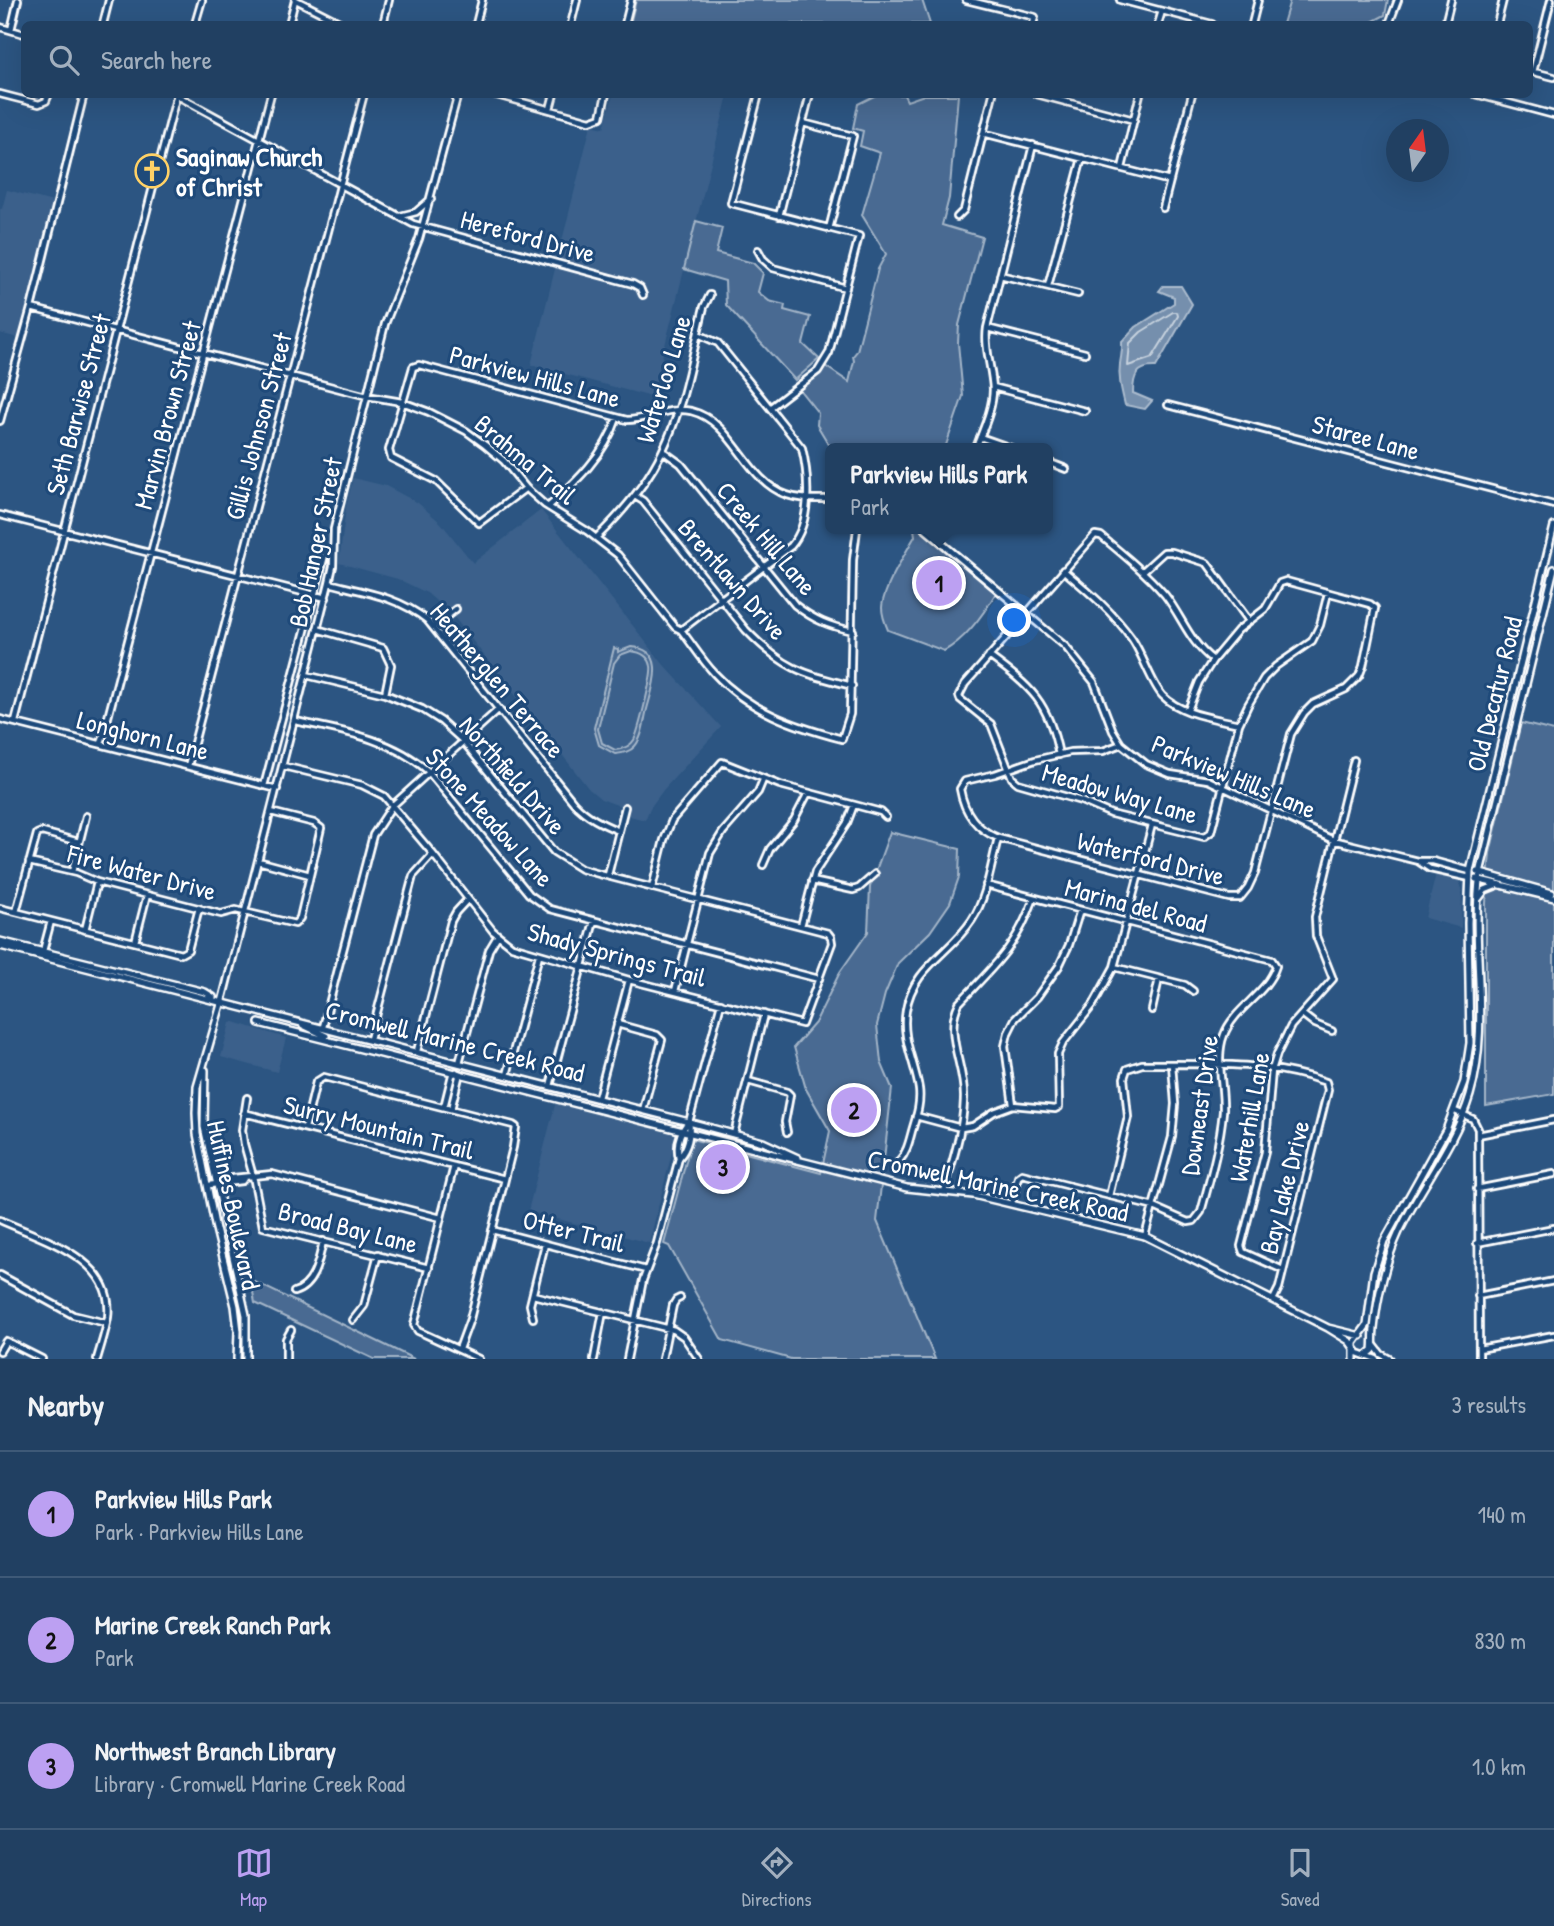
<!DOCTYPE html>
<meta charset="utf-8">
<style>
:root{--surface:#214062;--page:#2d4b6b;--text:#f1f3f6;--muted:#a2afbe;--line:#3e5977;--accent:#bca0f2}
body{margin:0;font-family:"Patrick Hand",sans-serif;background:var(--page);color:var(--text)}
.compass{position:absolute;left:1386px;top:119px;width:63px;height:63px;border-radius:50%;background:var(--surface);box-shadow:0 7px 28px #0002;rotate:14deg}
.you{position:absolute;left:1015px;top:621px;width:24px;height:24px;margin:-18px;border:5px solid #fff;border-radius:50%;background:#1a73e8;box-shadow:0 0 0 10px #1a73e833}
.badge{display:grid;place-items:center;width:46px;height:46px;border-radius:50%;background:var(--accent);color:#111;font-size:23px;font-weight:700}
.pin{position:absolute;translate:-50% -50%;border:4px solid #fff;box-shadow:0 2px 7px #0006}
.popup{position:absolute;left:825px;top:443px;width:228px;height:91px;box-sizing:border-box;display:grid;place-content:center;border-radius:10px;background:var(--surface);filter:drop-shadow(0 2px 5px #0005);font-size:23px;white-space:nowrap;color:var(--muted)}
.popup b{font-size:26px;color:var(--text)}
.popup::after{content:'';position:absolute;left:50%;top:100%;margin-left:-14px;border:14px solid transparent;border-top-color:var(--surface)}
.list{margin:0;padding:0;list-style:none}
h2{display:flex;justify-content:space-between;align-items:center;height:91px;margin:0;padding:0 28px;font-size:30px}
h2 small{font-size:23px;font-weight:400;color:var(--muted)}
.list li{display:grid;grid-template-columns:46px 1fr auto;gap:21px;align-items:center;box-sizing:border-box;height:126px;padding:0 28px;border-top:2px solid var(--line)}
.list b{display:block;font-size:26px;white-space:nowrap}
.list p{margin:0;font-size:23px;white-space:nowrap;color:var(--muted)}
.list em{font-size:23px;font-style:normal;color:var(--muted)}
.icon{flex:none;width:38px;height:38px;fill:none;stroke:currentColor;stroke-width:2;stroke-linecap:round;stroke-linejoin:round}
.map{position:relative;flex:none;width:1554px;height:1359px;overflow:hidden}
.search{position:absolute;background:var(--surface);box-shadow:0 7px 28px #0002;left:21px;right:21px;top:21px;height:77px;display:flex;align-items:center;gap:18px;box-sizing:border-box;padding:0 24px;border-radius:10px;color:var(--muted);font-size:26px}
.sheet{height:469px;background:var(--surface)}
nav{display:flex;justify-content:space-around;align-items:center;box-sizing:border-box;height:98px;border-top:2px solid var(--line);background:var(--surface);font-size:19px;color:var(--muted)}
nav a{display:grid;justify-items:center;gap:4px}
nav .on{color:var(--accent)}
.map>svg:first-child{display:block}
</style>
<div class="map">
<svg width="1554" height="1359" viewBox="0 0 1554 1359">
<rect width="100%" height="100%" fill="#2c5582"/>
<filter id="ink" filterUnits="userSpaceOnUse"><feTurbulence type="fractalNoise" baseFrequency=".0143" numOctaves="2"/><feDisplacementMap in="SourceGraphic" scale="14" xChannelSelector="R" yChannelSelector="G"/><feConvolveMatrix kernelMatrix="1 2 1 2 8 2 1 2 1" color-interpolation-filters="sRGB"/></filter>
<g filter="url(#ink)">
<!-- built -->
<path fill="#3b618b" d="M613 95H728L652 397 531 365 591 125 604 128Z
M7 190 53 202 18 338 0 333V209H2Z
M353 478 386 486 418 503 441 523 473 563 541 510 664 665 721 727 664 789 650 808 645 820 626 815 628 809 601 799 589 789 454 617 427 593 398 579 339 563 346 507Z
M1436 874 1458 879 1462 889 1461 928 1425 918Z
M234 1022 286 1038 277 1072 221 1057 230 1023Z
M556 1101 677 1133 649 1243 528 1211Z"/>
<!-- green -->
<path fill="#486b92" stroke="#a4b5c8" stroke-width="2" fill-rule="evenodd" d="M636 0H922L930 24H630Z
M1290 0H1388L1385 15 1370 23 1358 24H1283Z
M876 95H904L907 101 924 95H958L949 198 942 225 982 237 959 325 958 343 963 396 945 448H831L817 425 818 413 799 389 825 366 849 382 854 361 853 356 857 351 878 269 886 254 862 215 880 153 860 146 863 131 853 128 858 104Z
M696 221 722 228 716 253 753 263 763 273 758 292 769 301 785 305 784 310 810 317 803 344 819 359 795 380 726 305 725 281 684 269Z
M914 529H920L926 533 997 591C985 612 966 639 944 651L888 630C885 623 882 616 882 608 882 591 906 552 915 536Z
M631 647C668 649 653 686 647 709 644 720 643 737 635 746 630 752 623 753 615 754L599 745 594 728 614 648 618 649V652ZM631 651C640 652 649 656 651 666 653 674 638 733 634 740 630 747 623 749 615 750L602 743 598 729 614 663 620 655Z
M1521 723 1554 731V1094L1486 1106V903L1490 853Z
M890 832 960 849 959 877 950 903 930 932 898 963 885 994 877 1025 881 1062 892 1088 877 1221 935 1359H791L722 1340 669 1246 664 1244 692 1139 821 1173 830 1131 806 1089 794 1047 815 1023 840 972 868 932 870 887Z
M251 1281V1280L414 1359H374L255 1303Z"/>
<!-- water -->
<path fill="#748fad" stroke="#acbcce" stroke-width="2" d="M1163 286H1181L1192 304 1156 367C1137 366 1133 376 1133 393L1152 401 1145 409 1125 405C1122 392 1118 378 1120 364 1121 355 1123 351 1122 342L1136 327 1174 303V297L1159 291Z"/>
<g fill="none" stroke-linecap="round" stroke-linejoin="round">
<!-- shore -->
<path stroke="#c7d2de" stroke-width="2" d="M1173 312H1177L1178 316 1152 358 1128 366 1130 343 1141 332Z"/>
<defs>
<path id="minor" d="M296 0 343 24
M966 0 1035 17 1033 24
M1120 0 1212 24
M103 24 109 0
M195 24 202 0
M289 24 295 0
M383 24 389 0
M476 24 482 0
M571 24 577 0
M625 24 631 0
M1158 24 1162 11
M1252 24 1258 0
M1389 24 1398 0
M1445 24 1451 0
M1497 24 1503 0
M0 27 24 34
M11 30 18 0
M1530 71 1554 77
M1533 72 1551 0
M0 94 39 104 46 101 49 94
M493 94 590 121 601 117 606 94
M759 94 731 203 859 236 829 353 818 371 771 407
M1036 94 1134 120
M1475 94 1554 115
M176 95 413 224 633 284 640 288 643 295
M550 109 554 94
M803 123 853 136 829 229
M983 133 1170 181
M1122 168 1140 94
M1163 208 1192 94
M400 216 416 212 431 199
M779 216 810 94
M957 217 964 210 993 94
M758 250 763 259 773 268 846 288
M1000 275 1078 294
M1048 286 1082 158
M31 308 367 396 402 402 429 412 466 431 485 445 504 461 526 488 545 505 587 531 618 555 675 627 681 630C692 644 702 660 714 673 749 711 793 726 842 739L850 714 853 560 857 529
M987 328 1085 353
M993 387 1085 411
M1168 405 1554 505
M0 421 31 308 84 94
M980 437 1011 448
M976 448C983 429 993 409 993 389 992 368 984 348 987 328L1033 145
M663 451 681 464 795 605C814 620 829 626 853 631
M1048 462 1066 469
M526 488 479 523 436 481 391 458 389 450 413 367 419 365 627 420C649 420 668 406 691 411 735 422 744 480 787 495 801 500 816 499 830 499
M635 496 643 501 746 630C784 669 801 673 852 686
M548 507C576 482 605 455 617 418
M0 515 326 598
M925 529 1065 646 1094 682 1113 731 1121 744 1146 764 1170 774 1208 780 1333 840 1418 861H1433L1470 871
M934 535 939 529
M596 538C622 513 646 485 662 452 684 407 692 355 704 307L710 295
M1063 570C1088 591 1113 612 1132 639 1143 655 1152 685 1163 696 1182 715 1215 718 1239 724
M1143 571 1164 552H1172L1207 563 1249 621
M329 583C364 592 399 597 427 620L574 803C587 817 602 824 619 831
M434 626 456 609
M317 629 383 648 391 665 385 694
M681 630 791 546C812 522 809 477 802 448L718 343 698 334
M989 656C1031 687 1049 702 1059 755
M1213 660C1190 643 1182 617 1165 595 1146 573 1124 555 1101 536L1095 535 981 666 965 684 959 696 960 699 991 724 1012 778 1018 783 1081 801 1111 814 1204 837 1211 832 1239 724 1248 705 1264 678 1276 666 1312 641 1320 625 1328 593
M0 719 277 789
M295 721C342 731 391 738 428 771L529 894 550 909 819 979
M15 722 177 94
M101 744 271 94
M1121 744 1103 751 1070 752 1035 760 995 774 965 781 960 789C964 812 976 829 998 838L1229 898H1240L1248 888 1255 873 1291 734 1304 713 1313 704 1346 689 1359 676 1363 666 1375 608 1370 604 1286 581 1280 583 1265 609 1238 630 1213 660 1199 682 1188 710
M188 766 364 94
M283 766 362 785 384 796 433 854 493 931 512 946 629 980 802 1024 832 943 831 937 828 933 599 874 581 869 554 852 462 740 441 721 422 709 385 694 306 675
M264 786 325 555
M258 861 310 875
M1418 861 1430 869 1470 878
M29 862 76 873 97 882 221 914 236 910 295 924 300 918 321 828 314 823 271 812
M763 865 770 849 794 820 808 793
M72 872 86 816
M608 875 625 807
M812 881 853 890 859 888 875 874
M986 885 1272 960 1276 966C1267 994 1234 1008 1224 1035 1215 1058 1224 1086 1223 1111 1220 1145 1210 1179 1201 1212L1194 1221 1188 1222 1154 1207 1022 1174 1018 1177 1012 1203
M652 888 664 840 672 820 722 762 780 785 881 812 886 817
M0 908 181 954 188 950 199 908
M16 912 37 834 42 832 79 842
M801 926 815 872 847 823 854 805
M85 930 97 882
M135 942 147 895
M43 951 51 921
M1114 967 1185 985 1193 991
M675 991 710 853 723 832 758 792 763 780
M222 1001 329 583 333 566 334 529 385 324 419 239 458 94
M1152 1010 1159 979
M1302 1014 1315 1024 1332 1031
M617 1024 657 1035 662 1040 643 1110
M323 1027 373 835 392 806 499 709
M370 1039 413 876 433 854
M417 1051 451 921 456 912 468 899
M459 1063 489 950 498 935
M507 1075 539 955
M748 1081 787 1092 790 1095 785 1122 787 1132
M550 1086 594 921
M247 1098 242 1130 244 1144 253 1176 263 1227 429 1268
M598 1098 629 980
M1013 1105 1005 1046 1008 1033 1015 1019 1037 997 1059 966 1069 945 1080 910
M444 1107 452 1075 456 1072
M451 1109 459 1077 458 1073
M1455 1111 1473 1119 1478 1129 1479 1359
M244 1113 505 1179
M916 1116 961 1128 973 1126 994 1112 1013 1105 1055 1109 1059 1107 1058 1054 1063 1043 1093 1005 1114 967 1152 825
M305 1128 316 1082 324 1077 513 1125 516 1127 513 1147 470 1319 459 1349
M734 1134 764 1014
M1478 1135 1554 1120
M679 1158C676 1145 680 1132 688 1122
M899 1161C907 1152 909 1142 912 1131 916 1117 921 1104 919 1089 915 1062 901 1039 906 1010 913 967 950 954 972 920 987 897 991 865 998 838
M454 1166 414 1325 418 1331 479 1359
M217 1184 224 1179 272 1174 441 1218
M209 1185 242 1181 244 1178
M1477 1189 1554 1174
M944 1192C952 1162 963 1131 964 1100 966 1067 943 1035 959 1003 994 966 1016 948 1034 898
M1109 1196 1128 1117 1124 1078 1127 1069 1142 1064C1203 1064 1268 1061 1326 1082L1328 1090 1279 1288 1273 1300
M0 1220C41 1239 115 1258 108 1317 106 1331 101 1345 97 1359
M492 1230 646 1270
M1145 1236 1172 1137 1175 1104 1172 1064
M1477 1243 1554 1228
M1283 1270 1243 1252 1241 1246 1265 1152 1272 1070 1277 1054 1291 1026 1333 979 1316 936 1315 917 1354 760
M0 1275 73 1315 106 1323
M294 1292C315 1286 319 1259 323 1241
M533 1295 674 1330 684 1337 699 1359
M1478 1296 1554 1281
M533 1318 530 1305 545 1244
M353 1320 364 1306 378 1254
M1374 1345 1381 1354 1390 1359
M1479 1349 1554 1335
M0 1351 6 1341 42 1359
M1368 1356 1376 1359
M286 1359V1339L291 1330
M594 1359 603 1312
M627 1359 643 1280 657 1243 679 1158C688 1148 691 1134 689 1122L721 1003
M662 1359 673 1305 676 1300 680 1298"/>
<path id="major" d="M1477 872 1552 893
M1476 879 1554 898
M1479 898 1485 890 1495 886
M0 941 205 992 213 997
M0 946 689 1122 763 1142 798 1158
M222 1001 197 1087 196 1113 197 1134 215 1225 235 1306 238 1331 237 1359
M259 1023 907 1188 973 1195 1145 1236 1328 1328 1349 1341 1354 1348
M303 1025 326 1036
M205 1070 204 1127 246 1315V1359
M1328 1328 1361 1336
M1355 1349 1358 1353 1366 1356 1373 1350C1374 1343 1373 1336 1374 1329 1377 1298 1386 1260 1399 1232 1421 1186 1455 1145 1470 1095 1491 1024 1470 946 1480 873L1554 569
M1354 1359V1343L1367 1325 1374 1272 1384 1241 1446 1130 1464 1082 1470 1043 1468 923 1470 871 1554 526"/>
</defs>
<!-- minor casing -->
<use href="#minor" stroke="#fff" stroke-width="10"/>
<!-- major casing -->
<use href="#major" stroke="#fff" stroke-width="10"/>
<!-- minor -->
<use href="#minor" stroke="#1f4a7a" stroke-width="4.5"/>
<!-- major -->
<use href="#major" stroke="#1f4a7a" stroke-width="5"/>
</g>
</g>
<!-- icons -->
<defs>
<symbol id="church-ring" viewBox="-11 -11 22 22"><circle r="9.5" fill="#1f4a7a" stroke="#ffd166" stroke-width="1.5"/><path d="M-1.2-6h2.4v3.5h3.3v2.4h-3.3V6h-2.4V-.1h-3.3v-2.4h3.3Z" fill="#ffd166"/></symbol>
</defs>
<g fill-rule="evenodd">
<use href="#church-ring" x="133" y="152" width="38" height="38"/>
</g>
<g text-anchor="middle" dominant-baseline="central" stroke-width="6" stroke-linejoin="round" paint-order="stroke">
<!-- poi labels -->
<g font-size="26" font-weight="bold" fill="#fff" stroke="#1f4a7a" text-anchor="start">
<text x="176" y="156">Saginaw Church<tspan x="176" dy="30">of Christ</tspan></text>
</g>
<!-- street labels -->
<g font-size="26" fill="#fff" stroke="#1f4a7a">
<text transform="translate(528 236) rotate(15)">Hereford Drive</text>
<text transform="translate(535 376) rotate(15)">Parkview Hills Lane</text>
<text transform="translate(663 379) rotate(-73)">Waterloo Lane</text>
<text transform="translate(78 404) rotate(-75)">Seth Barwise Street</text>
<text transform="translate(167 415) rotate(-75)">Marvin Brown Street</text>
<text transform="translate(258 426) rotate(-75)">Gillis Johnson Street</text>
<text transform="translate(1366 437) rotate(15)">Staree Lane</text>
<text transform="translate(526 459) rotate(40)">Brahma Trail</text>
<text transform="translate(767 538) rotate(50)">Creek Hill Lane</text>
<text transform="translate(315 542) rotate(-78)">Bob Hanger Street</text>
<text transform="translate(733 579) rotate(49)">Brentlawn Drive</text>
<text transform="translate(498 680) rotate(50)">Heatherglen Terrace</text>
<text transform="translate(1494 694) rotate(-76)">Old Decatur Road</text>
<text transform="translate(143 735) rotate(14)">Longhorn Lane</text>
<text transform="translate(513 775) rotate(49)">Northfield Drive</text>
<text transform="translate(1234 776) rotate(23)">Parkview Hills Lane</text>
<text transform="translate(1120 793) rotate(16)">Meadow Way Lane</text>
<text transform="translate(490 817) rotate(48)">Stone Meadow Lane</text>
<text transform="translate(1151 858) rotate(14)">Waterford Drive</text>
<text transform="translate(142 872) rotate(15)">Fire Water Drive</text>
<text transform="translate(1136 905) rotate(15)">Marina del Road</text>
<text transform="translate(617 954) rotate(15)">Shady Springs Trail</text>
<text transform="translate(455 1041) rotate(14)">Cromwell Marine Creek Road</text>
<text transform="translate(1199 1105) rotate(-82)">Downeast Drive</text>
<text transform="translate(1249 1117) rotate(-80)">Waterhill Lane</text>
<text transform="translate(379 1127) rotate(14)">Surry Mountain Trail</text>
<text transform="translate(998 1185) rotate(12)">Cromwell Marine Creek Road</text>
<text transform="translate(1284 1187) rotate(-76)">Bay Lake Drive</text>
<text transform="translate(234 1205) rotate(78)">Huffines Boulevard</text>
<text transform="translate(348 1227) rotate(14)">Broad Bay Lane</text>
<text transform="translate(574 1231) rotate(14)">Otter Trail</text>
</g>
</g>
</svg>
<svg class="compass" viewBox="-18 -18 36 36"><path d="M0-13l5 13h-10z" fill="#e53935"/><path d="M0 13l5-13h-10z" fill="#a2afbe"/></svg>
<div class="you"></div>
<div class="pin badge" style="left:939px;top:583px">1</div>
<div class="popup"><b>Parkview Hills Park</b>Park</div>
<div class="pin badge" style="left:854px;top:1110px">2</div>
<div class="pin badge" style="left:723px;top:1167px">3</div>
<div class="search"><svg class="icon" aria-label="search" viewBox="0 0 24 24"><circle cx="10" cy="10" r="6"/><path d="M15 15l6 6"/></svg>Search here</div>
</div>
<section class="sheet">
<h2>Nearby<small>3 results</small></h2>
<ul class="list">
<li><span class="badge">1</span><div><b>Parkview Hills Park</b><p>Park · Parkview Hills Lane</p></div><em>140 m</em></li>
<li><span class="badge">2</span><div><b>Marine Creek Ranch Park</b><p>Park</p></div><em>830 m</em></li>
<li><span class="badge">3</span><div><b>Northwest Branch Library</b><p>Library · Cromwell Marine Creek Road</p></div><em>1.0 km</em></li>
</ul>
</section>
<nav>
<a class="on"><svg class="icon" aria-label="map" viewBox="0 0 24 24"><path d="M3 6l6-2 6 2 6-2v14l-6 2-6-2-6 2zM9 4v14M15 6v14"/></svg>Map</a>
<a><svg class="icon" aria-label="directions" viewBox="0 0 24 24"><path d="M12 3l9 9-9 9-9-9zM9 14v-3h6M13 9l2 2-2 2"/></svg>Directions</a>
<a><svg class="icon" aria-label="saved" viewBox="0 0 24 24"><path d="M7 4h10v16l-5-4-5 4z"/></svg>Saved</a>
</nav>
